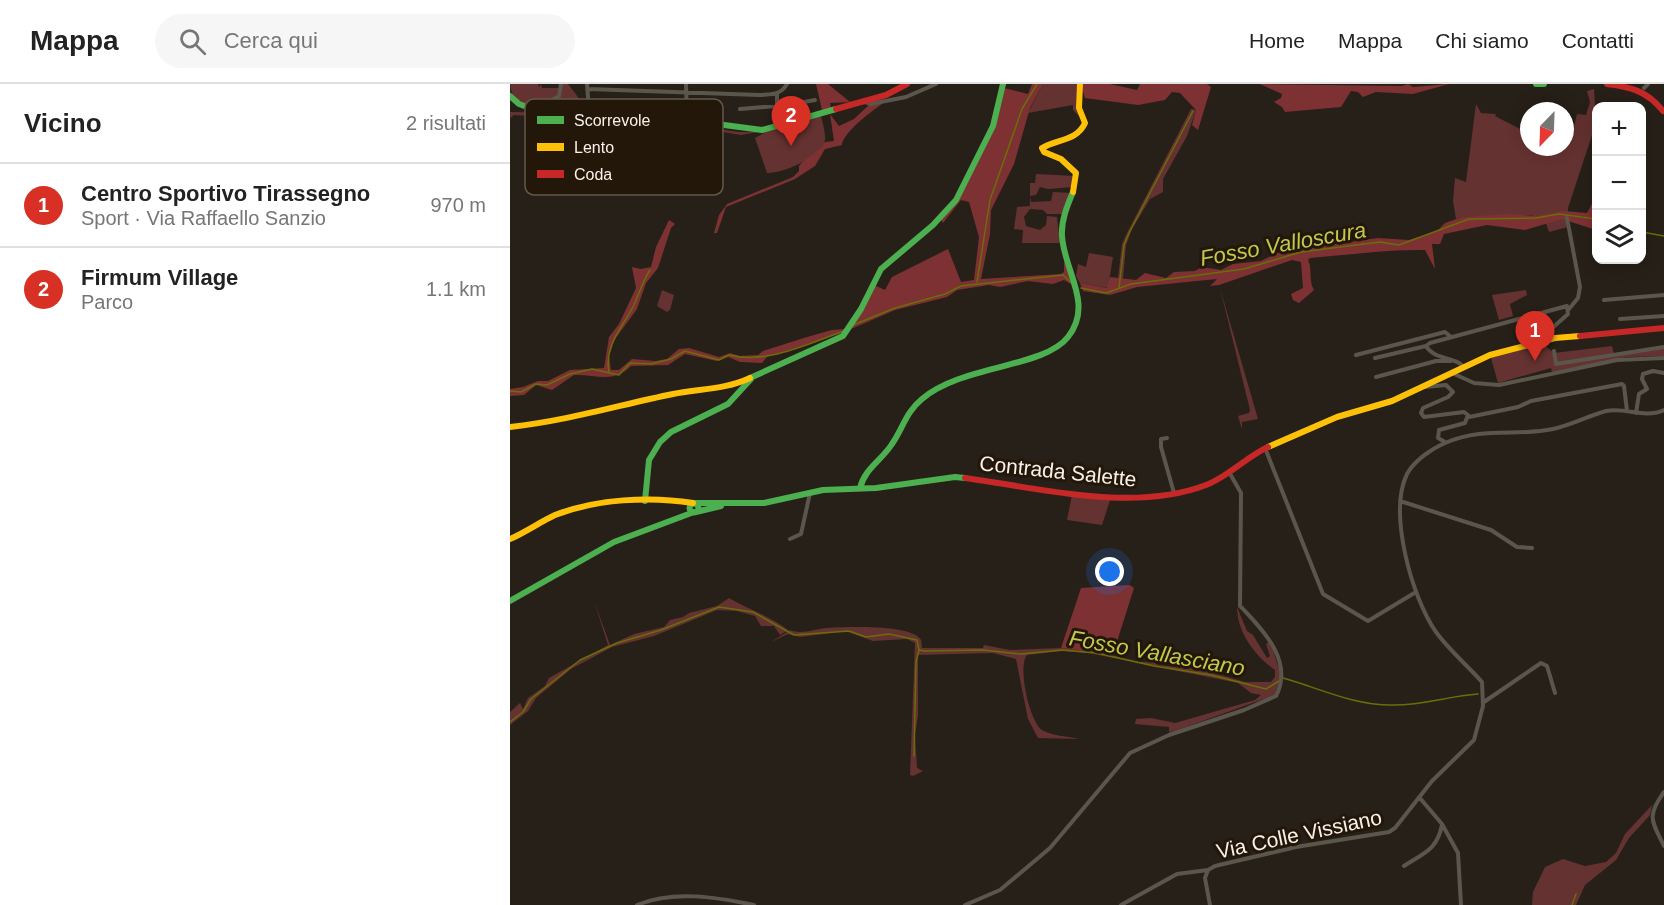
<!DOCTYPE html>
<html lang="it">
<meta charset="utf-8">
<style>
:root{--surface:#fff;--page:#f6f6f6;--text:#222;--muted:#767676;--line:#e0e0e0;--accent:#d93025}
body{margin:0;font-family:Arial,sans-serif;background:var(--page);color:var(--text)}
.controls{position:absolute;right:18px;top:18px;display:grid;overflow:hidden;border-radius:12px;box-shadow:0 3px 15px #0003}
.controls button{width:54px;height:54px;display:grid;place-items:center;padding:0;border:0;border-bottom:2px solid var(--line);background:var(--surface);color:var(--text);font:30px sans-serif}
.compass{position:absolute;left:1010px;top:18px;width:54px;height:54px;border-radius:50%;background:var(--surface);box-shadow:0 3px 15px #0003;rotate:203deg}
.you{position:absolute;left:600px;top:488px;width:21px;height:21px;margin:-15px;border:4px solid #fff;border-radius:50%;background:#1a73e8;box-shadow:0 0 0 9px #1a73e833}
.badge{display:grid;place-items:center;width:39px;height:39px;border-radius:50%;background:var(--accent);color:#fff;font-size:20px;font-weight:700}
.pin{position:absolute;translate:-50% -50px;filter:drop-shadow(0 2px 3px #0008)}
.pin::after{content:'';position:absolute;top:32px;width:21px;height:18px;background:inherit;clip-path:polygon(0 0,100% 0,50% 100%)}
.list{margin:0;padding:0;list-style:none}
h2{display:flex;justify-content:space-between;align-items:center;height:78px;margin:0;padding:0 24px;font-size:26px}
h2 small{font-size:20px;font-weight:400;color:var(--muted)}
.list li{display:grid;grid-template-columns:39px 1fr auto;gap:18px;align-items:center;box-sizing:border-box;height:84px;padding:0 24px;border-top:2px solid var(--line)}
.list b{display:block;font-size:22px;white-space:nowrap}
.list p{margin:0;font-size:20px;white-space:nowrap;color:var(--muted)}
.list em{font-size:20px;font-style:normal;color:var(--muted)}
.icon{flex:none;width:33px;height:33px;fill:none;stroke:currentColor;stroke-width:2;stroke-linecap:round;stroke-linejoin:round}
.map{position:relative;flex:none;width:1154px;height:821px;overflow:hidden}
header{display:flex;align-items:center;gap:36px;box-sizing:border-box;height:84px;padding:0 30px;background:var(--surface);border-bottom:2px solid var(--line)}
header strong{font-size:28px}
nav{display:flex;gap:33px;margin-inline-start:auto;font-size:21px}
.search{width:420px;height:54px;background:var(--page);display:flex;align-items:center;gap:15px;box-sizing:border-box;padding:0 21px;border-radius:33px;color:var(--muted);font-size:22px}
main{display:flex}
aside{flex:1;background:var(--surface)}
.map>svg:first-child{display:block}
</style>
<header>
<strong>Mappa</strong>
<div class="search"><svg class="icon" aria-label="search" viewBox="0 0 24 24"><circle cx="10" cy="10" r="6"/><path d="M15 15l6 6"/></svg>Cerca qui</div>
<nav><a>Home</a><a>Mappa</a><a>Chi siamo</a><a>Contatti</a></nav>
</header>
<main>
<aside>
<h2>Vicino<small>2 risultati</small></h2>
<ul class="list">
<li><span class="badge">1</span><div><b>Centro Sportivo Tirassegno</b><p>Sport · Via Raffaello Sanzio</p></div><em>970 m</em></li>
<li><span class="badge">2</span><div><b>Firmum Village</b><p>Parco</p></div><em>1.1 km</em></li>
</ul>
</aside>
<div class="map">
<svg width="1154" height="821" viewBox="0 0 1154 821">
<rect width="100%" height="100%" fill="#272019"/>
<!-- green -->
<path fill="#643230" d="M0 0H28L29 3 31 0 32 4H51L48 11C32 21 2 28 0 0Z
M52 0H58L68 13 69 19 76 20H39L51 11Z
M533 0H569L571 34 563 26V21L518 29Z
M1084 5 1086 39 1058 124V143L1039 148 1036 139 1030 141 1022 131 952 133 946 135 943 117 945 94 956 98 966 20 971 29 986 30 985 32 1010 45 1019 44V63H1055V49L1062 51 1067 30 1076 31 1080 18 1077 7Z
M681 25 686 26 677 52 653 95V108L640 115 622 145 616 161 613 195 608 194 612 160 617 149Z
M0 28 87 29 71 31 61 36 56 33 45 32 43 37 37 33 4 31 0 34Z
M109 31 229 48H248L231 51 182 43 180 46 124 36H66Z
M311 32C313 41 317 53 314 60 309 74 271 90 257 89L245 54 256 48Z
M526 90 565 92 563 103 538 105 530 103 526 111 520 112 521 118 541 117 543 108 562 109 552 130H537L533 126 520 125 514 133 516 142 530 146 536 141 537 132 547 133 550 159H512L513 146 504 145 507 123 520 122V99H525Z
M579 169 603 173 598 204 570 199 566 192 568 180 576 183Z
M710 204 748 335 732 338V345L728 332 739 329 740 326Z
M152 206 164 211 160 226 157 228 147 222Z
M1016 206 1017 211 1000 220 1003 232 989 236 982 211Z
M1033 260 1044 269 1102 262 1104 271 1154 264V272L1117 273 1042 288 1041 284 988 299 981 274Z
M562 411 600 416 592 441 557 436Z
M219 514C238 525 259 532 278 546L270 551 264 542H251L245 532 227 527 207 526 144 552 102 563 61 585 26 614 18 627 0 641V628L10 619 13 625 18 614 35 602 39 594 98 561 84 517 100 561 124 550 154 543 160 536 173 533 179 529 207 522Z
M727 523 737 547 743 551 757 574 760 572 756 560 760 557 771 591 765 611 665 647 659 648V643L625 640 626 635 641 634 665 639 745 616 751 611 741 609 728 599 579 569 552 567 517 571C507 583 520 638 532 646 542 652 558 652 569 655L528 654 518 635 506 575 483 569 408 571V632L405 650 407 684 413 687 403 692 400 691 405 559 397 555 363 557 338 548H329L290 553 278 550 261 558 280 546C291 551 304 545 317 544 335 543 402 540 411 556L412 564H473L474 561 500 566 551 564 586 567 629 578H644L648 581 690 585 735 598H761L765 593V586C745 572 727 548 727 523Z
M1142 721 1140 731 1119 754 1106 776 1075 801 1066 821H1022L1023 808 1035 783 1053 775 1075 782 1096 778 1106 769 1115 750Z"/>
<!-- forest -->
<path fill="#7e3132" d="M306 0H318L340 18 320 19 321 24 312 26Z
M522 0H533L520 24 504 80 481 126 480 150 471 195 551 190 554 188V178L564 195 566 211 561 200 554 196 543 200 518 197 490 203 479 201 447 206 437 213 385 226 341 245 364 201 375 206 382 193 438 165 451 198 464 196 469 153 459 118 451 116 433 139 431 136C463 96 480 52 494 4L518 10Z
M571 0H600L627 6 630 0H697L701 3 688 46 682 41 686 26 670 9 662 8 655 16 628 21 575 14Z
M750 0 892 2 898 0 903 3 939 0 903 10 866 8 853 13 848 8 841 7 831 23 775 28 772 23 764 18 771 14 772 10Z
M377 17C366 23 332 49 332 61L315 65 305 82 285 95 216 123 207 149H204L209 131 217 120 283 93 289 87V82C297 72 309 69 315 58L324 57 320 30 329 42 344 35 359 21Z
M1086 112V146L1052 135 1015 146 977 141 934 150 930 160H922L925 185 915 166C877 165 839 171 800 174L798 176C803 186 798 196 804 206L789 219 783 216 781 210 793 204 791 178 782 176 709 201 700 202 707 195 627 203 600 211 573 207 570 199 597 204 600 193 626 196 635 189 656 194 664 188 685 187 692 183 711 186 723 180 751 177 767 169 783 166 868 154 899 156 927 147 935 139 952 133 998 130 1027 132 1054 127 1077 129Z
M159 136 165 140 161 144 148 184 136 199 127 225 105 255 99 272 101 286H109L122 275 145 277 157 275 169 265 179 264 209 273 220 269 230 272 248 271 253 267 297 253 322 246 336 245 335 248 257 273 252 279 230 278 218 273 207 277 175 270 158 281 121 282C103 300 86 290 64 291L42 306 26 301 14 311 0 312V305L13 303 28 297H38L60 286 94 284 99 253 109 240 126 204 122 183 131 185 141 183 146 163Z
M620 501 624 504 603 570 551 564 571 504Z"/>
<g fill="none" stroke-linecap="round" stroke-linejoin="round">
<!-- stream -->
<path stroke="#6a6e08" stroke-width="1.5" d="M1132 148 1154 152
M467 198 480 116 512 25 527 0
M571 204 596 209 621 200 734 185 791 168 870 158 889 161 959 135 1026 134 1049 130 1086 135
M609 204 614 161 619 149 683 27
M343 241 385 224 435 210 451 202 553 191 563 200
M99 289C94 260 112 245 124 221 129 209 133 197 140 186
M0 307 11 308 26 300 37 301 60 290 82 285 109 291 120 279 141 280 161 275 175 267 209 276 219 271C255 281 300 259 334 247
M773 594C809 604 842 621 881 621 911 622 938 612 968 610
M0 638 13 628 21 615 70 576 107 559 151 546 209 523 243 528 284 551 339 547 356 553 379 550 407 556 409 566 414 567 473 566 511 570 552 566 586 569 644 582 701 591 756 605 769 597
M404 672 406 578 409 566
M1062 821 1066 810"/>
<!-- street -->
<path stroke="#5b564b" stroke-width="4" d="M77 0 79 25
M176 0 177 37
M1134 4 1138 0
M78 5 249 11C261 10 270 12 277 0
M267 10V22
M355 18 360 20 396 13 426 0
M30 23 49 12 51 0
M230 25 278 21 305 16
M1057 134 1070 203 1068 214 1059 225
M1094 216 1154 211
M1110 235 1154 232
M916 262 920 259 1057 222 1058 230 1031 254V257
M916 262C925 277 945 272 954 283
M1044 267 1046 280 1154 263
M846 271 935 248 941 253
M865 274 916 262
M942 289 964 299 989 301 1107 276 1154 274
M866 293 926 277H941
M915 303 936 301 943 308 938 313 913 324 911 329 914 333 954 328 958 331 955 339 929 346 928 354 935 358
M1126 329 1129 310 1137 305 1132 295 1133 290 1143 287 1154 289
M959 333 1008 323 1021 317 1112 300 1114 302 1117 327
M657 354 651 355V363L664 409
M755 364 813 510 858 537 906 508
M890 417 981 446 1007 463 1022 464
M280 455 291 450 300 409
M974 618 1031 579 1037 582 1045 609
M1154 708C1136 733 1142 737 1154 762
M909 713 932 740 948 769 951 821
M894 782C914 769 927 766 932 741
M127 821C163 806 206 813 244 821
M455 821 490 806 540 764 620 669 659 651 734 626 766 612C784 577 753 546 730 522L731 409 719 388
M611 821 667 790 698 786
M700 821 695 794 698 786 705 782 786 763 879 748 885 744 922 697 964 656 973 622 972 598C957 581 939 566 926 548 902 514 878 429 897 390 904 377 921 365 935 359 975 342 1005 353 1043 345 1061 341 1078 332 1096 327 1116 323 1134 335 1154 326"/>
<!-- fast -->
<path stroke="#4caf50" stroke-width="6" d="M1026 0H1034
M0 12 9 20 20 24 116 28 252 46 326 25
M240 294 333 252 351 225 371 185 423 141 446 116 483 42 493 0
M350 404C355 384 372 376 382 360 393 344 396 328 412 315 451 281 534 284 558 253 584 220 554 187 552 152 551 137 557 122 563 108
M135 417 139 376 150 358 161 348 218 320 241 295
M184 419H254L313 406 366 404 445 393 455 394
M179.5 424a4.5 4.5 0 1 1 9 0a4.5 4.5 0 1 1-9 0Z
M186 428 211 422
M0 517 104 458 184 428"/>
<!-- slow -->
<path stroke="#ffc107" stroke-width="6" d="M563 108 566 89 551 75 534 68 532 64C547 55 567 57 575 39L569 24 570 0
M0 343C56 337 109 321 163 310 189 305 217 305 240 294
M758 363 827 333 882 317 980 271 1045 254 1070 252
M0 455C16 448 30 438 45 431 86 415 140 412 183 419"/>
<!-- jam -->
<path stroke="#c62828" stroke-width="6" d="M1097 0C1121 3 1137 7 1153 27
M326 25 376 11 397 0
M1070 252 1154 244
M455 394C530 404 623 429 696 401 718 393 736 373 758 363"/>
</g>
<g text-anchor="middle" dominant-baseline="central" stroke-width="6" stroke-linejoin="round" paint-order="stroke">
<!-- street labels -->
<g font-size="21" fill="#faf1e9" stroke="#23170a">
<text transform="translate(548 387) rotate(6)">Contrada Salette</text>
<text transform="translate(789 750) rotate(-12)">Via Colle Vissiano</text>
</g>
<!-- water labels -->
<g font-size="22" font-style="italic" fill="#c2ca4b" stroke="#23170a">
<text transform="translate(773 160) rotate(-10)">Fosso Valloscura</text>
<text transform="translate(647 569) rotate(10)">Fosso Vallasciano</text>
</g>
</g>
<!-- legend -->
<rect x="15" y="15" width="198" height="96" rx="9" fill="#23170a" stroke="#64584d" stroke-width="1.5"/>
<rect x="27" y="32" width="27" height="8" fill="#4caf50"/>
<rect x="27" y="59" width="27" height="8" fill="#ffc107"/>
<rect x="27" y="86" width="27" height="8" fill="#c62828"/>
<g font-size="16" fill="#faf1e9">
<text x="64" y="42">Scorrevole</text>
<text x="64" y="69">Lento</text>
<text x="64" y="96">Coda</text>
</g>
</svg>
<div class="controls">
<button>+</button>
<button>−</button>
<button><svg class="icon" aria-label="layers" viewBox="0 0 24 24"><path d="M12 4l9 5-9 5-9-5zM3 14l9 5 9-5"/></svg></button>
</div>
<svg class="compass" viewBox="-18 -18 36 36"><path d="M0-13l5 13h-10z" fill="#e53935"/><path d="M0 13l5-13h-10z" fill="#767676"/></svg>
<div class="you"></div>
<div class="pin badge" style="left:1025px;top:277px">1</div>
<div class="pin badge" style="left:281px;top:62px">2</div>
</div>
</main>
